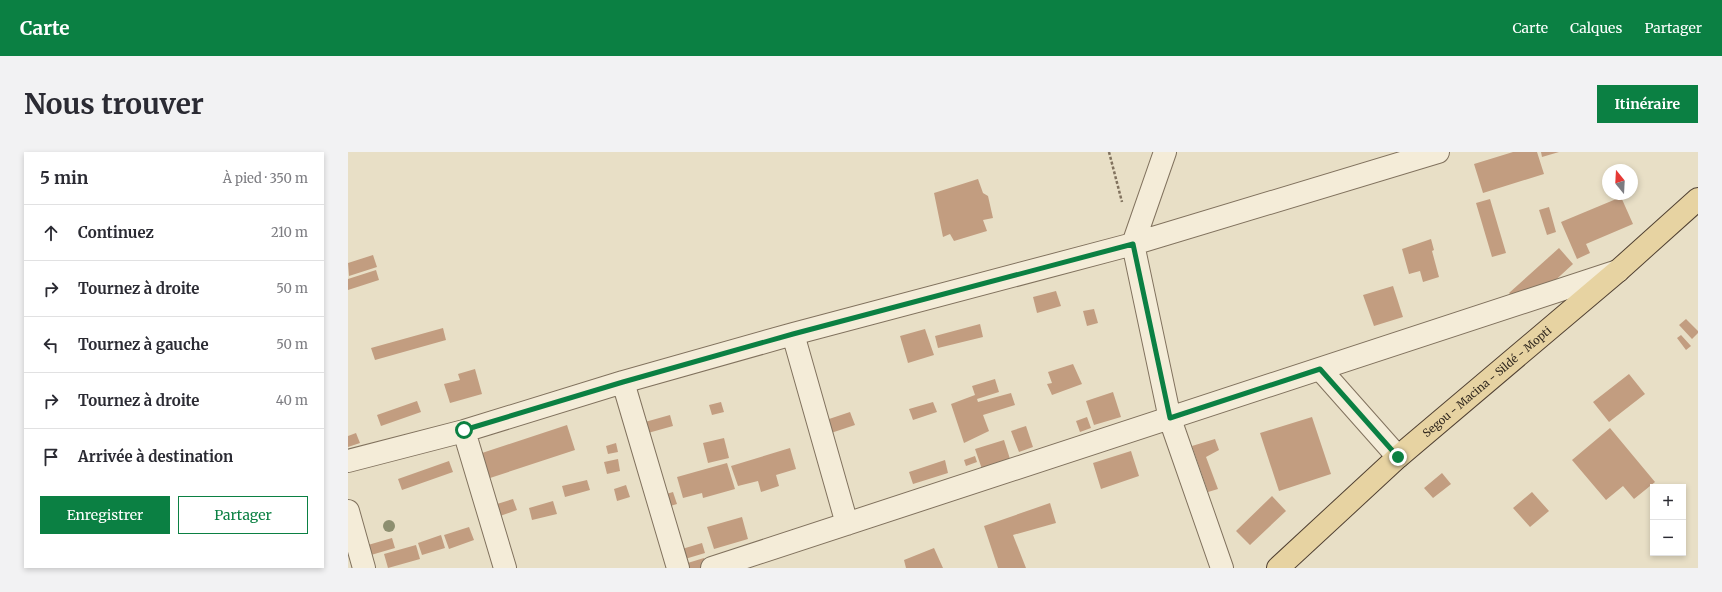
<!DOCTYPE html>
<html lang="fr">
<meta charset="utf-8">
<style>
:root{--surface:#fff;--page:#f2f2f3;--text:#2b2b33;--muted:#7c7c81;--line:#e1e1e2;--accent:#0b8043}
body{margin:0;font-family:Merriweather,serif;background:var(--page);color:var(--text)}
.controls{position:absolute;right:12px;bottom:12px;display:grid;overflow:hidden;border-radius:0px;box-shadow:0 2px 6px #0003}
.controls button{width:36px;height:36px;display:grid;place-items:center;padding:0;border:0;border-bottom:1px solid var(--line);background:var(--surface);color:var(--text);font:20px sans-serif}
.compass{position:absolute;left:1254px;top:12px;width:36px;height:36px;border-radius:50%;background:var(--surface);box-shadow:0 2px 6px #0003;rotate:342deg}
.stop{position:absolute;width:12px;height:12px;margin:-9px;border:3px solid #0b8043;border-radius:50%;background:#fff}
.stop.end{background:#0b8043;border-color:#fff;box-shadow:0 1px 4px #0008}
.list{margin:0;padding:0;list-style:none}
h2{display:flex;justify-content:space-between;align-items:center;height:52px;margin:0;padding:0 16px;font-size:17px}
h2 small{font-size:13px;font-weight:400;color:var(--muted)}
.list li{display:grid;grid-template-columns:26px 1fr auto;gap:12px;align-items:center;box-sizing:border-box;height:56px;padding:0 16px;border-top:1px solid var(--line)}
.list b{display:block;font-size:15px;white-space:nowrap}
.list em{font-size:13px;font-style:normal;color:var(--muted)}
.actions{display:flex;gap:8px;padding:12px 16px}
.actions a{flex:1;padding:9px 0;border:1px solid var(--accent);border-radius:0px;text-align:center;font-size:14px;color:var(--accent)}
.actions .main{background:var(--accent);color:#fff}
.icon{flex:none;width:22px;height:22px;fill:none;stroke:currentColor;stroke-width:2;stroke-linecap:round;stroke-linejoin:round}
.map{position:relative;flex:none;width:1350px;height:416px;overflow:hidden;border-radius:0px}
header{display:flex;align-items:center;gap:24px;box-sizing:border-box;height:56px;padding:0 20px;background:var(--accent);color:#fff}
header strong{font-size:19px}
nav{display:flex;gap:22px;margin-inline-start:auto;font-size:14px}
.intro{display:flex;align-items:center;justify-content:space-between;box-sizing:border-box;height:96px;padding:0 24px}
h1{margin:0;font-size:28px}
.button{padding:10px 18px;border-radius:0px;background:var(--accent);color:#fff;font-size:14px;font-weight:700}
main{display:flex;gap:24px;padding:0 24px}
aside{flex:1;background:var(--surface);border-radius:0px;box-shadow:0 2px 6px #0003}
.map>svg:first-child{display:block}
</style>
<header>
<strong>Carte</strong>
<nav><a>Carte</a><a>Calques</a><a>Partager</a></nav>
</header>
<div class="intro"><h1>Nous trouver</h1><a class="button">Itinéraire</a></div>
<main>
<aside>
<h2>5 min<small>À pied · 350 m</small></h2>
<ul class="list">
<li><svg class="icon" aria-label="ahead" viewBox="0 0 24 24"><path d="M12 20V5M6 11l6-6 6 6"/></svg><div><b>Continuez</b></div><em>210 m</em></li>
<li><svg class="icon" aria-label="right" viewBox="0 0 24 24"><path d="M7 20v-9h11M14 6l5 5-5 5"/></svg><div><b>Tournez à droite</b></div><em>50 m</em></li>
<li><svg class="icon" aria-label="left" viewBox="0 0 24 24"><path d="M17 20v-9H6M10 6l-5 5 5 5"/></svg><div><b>Tournez à gauche</b></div><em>50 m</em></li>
<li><svg class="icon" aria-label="right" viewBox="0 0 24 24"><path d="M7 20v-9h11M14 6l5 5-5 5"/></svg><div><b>Tournez à droite</b></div><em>40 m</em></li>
<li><svg class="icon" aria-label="arrive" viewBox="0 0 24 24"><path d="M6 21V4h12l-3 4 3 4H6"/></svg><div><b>Arrivée à destination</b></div></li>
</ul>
<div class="actions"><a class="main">Enregistrer</a><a>Partager</a></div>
</aside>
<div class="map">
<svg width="1350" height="416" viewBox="0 0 1350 416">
<rect width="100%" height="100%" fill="#e8dfc6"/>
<!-- building -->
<path fill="#c29d80" d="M1165 0H1189L1196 22 1135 41 1126 12Z
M1193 0H1211L1194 5Z
M630 27 635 41 640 44 645 66 635 68 639 79 606 89 602 82 595 85 586 41Z
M1273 45 1285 72 1238 92 1242 101 1229 107 1213 70Z
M1142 47 1158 101 1144 105 1128 51Z
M1201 55 1208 80 1199 83 1191 58Z
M1083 87 1086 98 1084 99 1091 125 1075 130 1072 119 1061 122 1054 97Z
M1211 96 1225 112 1176 157 1161 141Z
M25 103 29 115 1 124 0 111Z
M28 118 31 128 0 138V127Z
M1045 134 1055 165 1026 174 1015 143Z
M708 139 713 154 689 161 685 145Z
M746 157 750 171 739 174 735 159Z
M1338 167 1350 179V181L1344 187 1331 173Z
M632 172 635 185 590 196 587 184Z
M95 176 98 188 27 208 23 196Z
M577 177 586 203 560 211 552 184Z
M1333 183 1343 194 1338 198 1329 186Z
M725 212 734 232 704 243 699 232 704 231 700 220Z
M127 217 134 242 102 251 96 232 112 228 110 222Z
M1281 222 1297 242 1261 270 1245 250Z
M647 227 651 240 629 247 630 250 663 241 667 253 635 263 641 279 616 291 603 252 627 243 624 234Z
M765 240 773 265 746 273 738 249Z
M69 249 73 260 33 274 29 263Z
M373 250 376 260 364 263 361 253Z
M585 250 589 260 565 268 561 257Z
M502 260 507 273 480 282 475 269Z
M322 263 325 274 300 281 297 270Z
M739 265 743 276 732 280 728 269Z
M964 265 983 322 931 339 912 281Z
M219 273 227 298 142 326 134 301Z
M678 274 685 295 671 300 663 279Z
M1262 276 1307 330 1286 347 1275 334 1258 348 1224 308Z
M8 281 12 291 0 295V284Z
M376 286 381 306 360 311 355 291Z
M867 287 871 298 858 305 870 337 860 340 844 294Z
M656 288 662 307 634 317 627 297Z
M268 291 270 300 260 302 258 294Z
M442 296 448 317 428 323 431 334 413 340 410 329 390 334 383 314Z
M783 299 791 324 753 337 745 311Z
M627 304 629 310 618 314 616 308Z
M270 307 272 319 259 322 256 310Z
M597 308 600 321 565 332 561 320Z
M101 309 105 320 54 338 50 327Z
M379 311 387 337 355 346 354 341 335 346 329 325Z
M1094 321 1103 332 1085 346 1076 336Z
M239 328 242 338 217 345 214 334Z
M278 333 282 345 269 349 266 337Z
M325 340 329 352 319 355 315 343Z
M1184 340 1201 359 1182 375 1165 356Z
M924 344 938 359 902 393 888 379Z
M165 347 169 358 152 364 149 352Z
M205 349 209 362 184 368 181 356Z
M702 351 708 371 665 383 678 416H650L636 374Z
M394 365 400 387 366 397 359 375Z
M121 375 126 388 101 397 96 383Z
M93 383 97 396 74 403 70 391Z
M44 386 47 396 23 403 20 393Z
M354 391 357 401 337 407 334 397Z
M68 393 72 407 40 416 36 402Z
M586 396 595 416H558L556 408Z
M356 406 359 416H334L333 413Z"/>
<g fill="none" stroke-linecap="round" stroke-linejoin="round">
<defs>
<path id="minor" d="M817 0 785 92 822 267 874 416
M445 182 499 372
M972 217 1050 305
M275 230 330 416
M116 279 157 416
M0 309 116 279 275 230 445 182 785 92 1090 0
M0 359 16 416
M364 416 1270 119"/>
<g id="primary">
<path id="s1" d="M930 416 1050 305 1271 118 1350 47"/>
</g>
</defs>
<!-- minor casing -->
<use href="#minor" stroke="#81725e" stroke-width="24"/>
<!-- primary casing -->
<use href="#primary" stroke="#504032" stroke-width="24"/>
<!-- path -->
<path stroke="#81725e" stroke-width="2.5" stroke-dasharray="3 2" stroke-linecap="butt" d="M761 0 774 50"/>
<!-- minor -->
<use href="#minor" stroke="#f4ecd8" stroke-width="22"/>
<!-- primary -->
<use href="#primary" stroke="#e7d3a2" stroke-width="22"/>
</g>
<!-- trees -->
<circle fill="#8d8f70" cx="41" cy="374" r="6"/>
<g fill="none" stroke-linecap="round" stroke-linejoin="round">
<!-- route -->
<path stroke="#0b8043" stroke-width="5" d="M116 278 275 230 445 182 785 92 822 266 972 217 1050 305"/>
</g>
<g text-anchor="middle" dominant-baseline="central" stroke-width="3" stroke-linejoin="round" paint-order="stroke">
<!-- street labels -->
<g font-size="11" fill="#332a20" stroke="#f1e9d4">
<text stroke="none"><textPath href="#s1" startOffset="280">Segou - Macina - Sildé - Mopti</textPath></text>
</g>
</g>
</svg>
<div class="controls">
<button>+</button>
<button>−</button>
</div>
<svg class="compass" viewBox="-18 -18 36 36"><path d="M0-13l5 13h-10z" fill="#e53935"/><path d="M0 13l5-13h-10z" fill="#7c7c81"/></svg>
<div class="stop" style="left:116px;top:278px"></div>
<div class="stop end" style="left:1050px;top:305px"></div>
</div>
</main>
